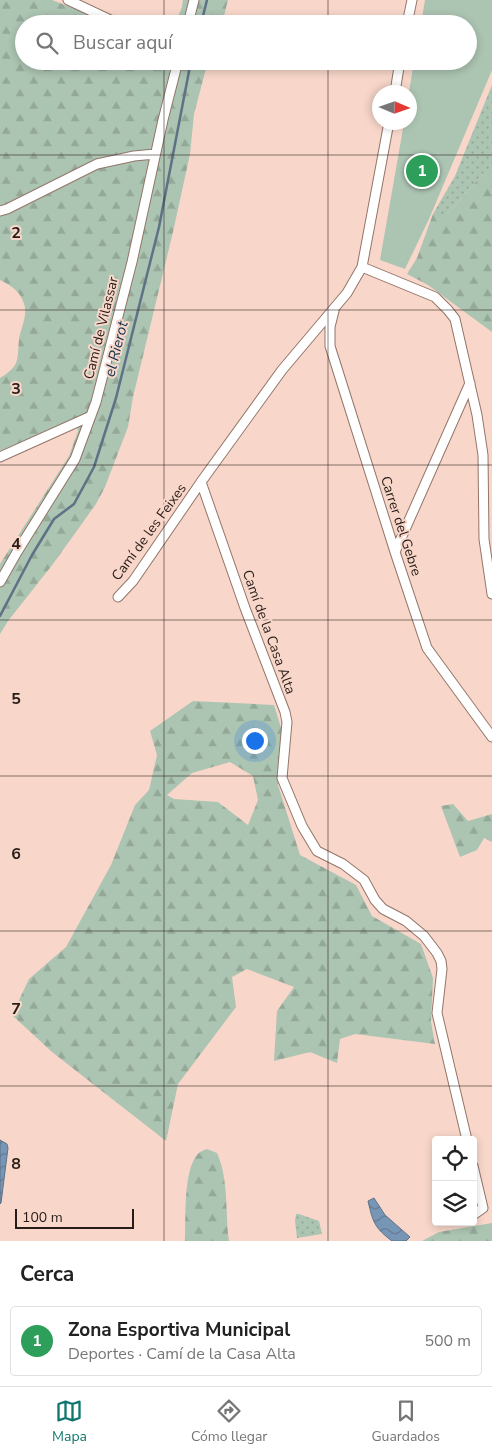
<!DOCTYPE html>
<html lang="es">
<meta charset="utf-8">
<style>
:root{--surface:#fff;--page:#f6f6f6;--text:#222;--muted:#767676;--line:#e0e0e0;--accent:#0f766e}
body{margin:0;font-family:"Nunito Sans",sans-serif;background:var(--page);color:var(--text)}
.controls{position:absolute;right:15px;bottom:15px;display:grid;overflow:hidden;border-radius:5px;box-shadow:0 2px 8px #0003}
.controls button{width:45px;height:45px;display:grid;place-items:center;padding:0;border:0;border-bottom:1px solid var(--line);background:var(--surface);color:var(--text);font:25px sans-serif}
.compass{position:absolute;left:372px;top:85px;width:45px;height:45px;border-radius:50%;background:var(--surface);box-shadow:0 2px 8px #0003;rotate:92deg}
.scale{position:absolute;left:15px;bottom:12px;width:119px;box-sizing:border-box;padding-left:5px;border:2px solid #271c17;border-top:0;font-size:14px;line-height:18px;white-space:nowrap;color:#271c17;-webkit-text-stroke:4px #f8d7ca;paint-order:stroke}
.you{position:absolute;left:254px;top:740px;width:18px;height:18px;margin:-12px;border:4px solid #fff;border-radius:50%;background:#1a73e8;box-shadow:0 0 0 8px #1a73e833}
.badge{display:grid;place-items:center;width:32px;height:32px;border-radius:50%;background:var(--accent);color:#fff;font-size:16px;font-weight:700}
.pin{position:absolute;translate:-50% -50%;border:2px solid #fff;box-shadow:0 1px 5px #0006}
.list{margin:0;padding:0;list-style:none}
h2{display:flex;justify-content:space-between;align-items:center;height:65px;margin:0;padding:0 20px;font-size:21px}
h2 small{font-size:16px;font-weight:400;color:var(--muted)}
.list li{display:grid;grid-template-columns:32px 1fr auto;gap:15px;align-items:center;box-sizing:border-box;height:70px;margin:0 10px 10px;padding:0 10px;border:1px solid var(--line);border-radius:5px}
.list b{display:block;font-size:19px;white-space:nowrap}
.list p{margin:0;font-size:16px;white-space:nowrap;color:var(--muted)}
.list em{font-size:16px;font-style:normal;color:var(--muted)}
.icon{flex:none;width:28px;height:28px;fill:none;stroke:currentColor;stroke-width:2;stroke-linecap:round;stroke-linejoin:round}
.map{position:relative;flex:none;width:492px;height:1241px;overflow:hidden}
.search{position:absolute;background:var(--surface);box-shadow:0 2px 8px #0003;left:15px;right:15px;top:15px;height:55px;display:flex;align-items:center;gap:12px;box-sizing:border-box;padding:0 18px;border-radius:28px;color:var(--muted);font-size:19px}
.sheet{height:145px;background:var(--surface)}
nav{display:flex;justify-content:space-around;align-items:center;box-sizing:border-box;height:70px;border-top:1px solid var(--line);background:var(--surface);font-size:14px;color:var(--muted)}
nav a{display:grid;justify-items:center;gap:2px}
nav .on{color:var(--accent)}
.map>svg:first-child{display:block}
</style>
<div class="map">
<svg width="492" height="1241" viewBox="0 0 492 1241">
<defs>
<pattern id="grass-dots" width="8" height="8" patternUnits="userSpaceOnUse" patternTransform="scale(1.25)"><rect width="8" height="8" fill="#acc4b2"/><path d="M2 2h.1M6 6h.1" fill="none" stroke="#94a898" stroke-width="1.8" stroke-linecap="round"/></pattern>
<pattern id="forest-firs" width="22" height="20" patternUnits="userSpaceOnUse" patternTransform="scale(1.25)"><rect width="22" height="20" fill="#acc4b2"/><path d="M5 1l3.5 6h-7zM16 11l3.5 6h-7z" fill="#94a898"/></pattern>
<pattern id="water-waves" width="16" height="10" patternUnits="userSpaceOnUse" patternTransform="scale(1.25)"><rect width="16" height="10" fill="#7796b6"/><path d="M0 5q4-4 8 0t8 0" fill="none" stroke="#627a93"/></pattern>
</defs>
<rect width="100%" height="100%" fill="#f8d7ca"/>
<!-- grass -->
<path fill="url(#grass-dots)" d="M492 85V173H484L447 214H433L455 176Z
M296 1214H299L319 1221 322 1234 297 1238 295 1221Z"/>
<!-- forest -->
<path fill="url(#forest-firs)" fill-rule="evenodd" d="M0 0H52L102 19 110 24H24V61H208L194 114 190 154 173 232 133 397 128 427 118 453 105 487 96 504 53 564 8 621 0 634V564L69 456 78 431 75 420 0 451V378C5 375 12 370 15 365 19 358 18 347 19 339 21 328 28 315 24 304 21 292 11 285 0 280Z
M183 0H228L222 24H175L182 7Z
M484 173H492V332L428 285 407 274 417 258 433 214H447Z
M193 701 274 705 282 731 278 785 300 855 356 885 372 916 421 944 433 978 431 1022 435 1044 355 1034 340 1039 337 1063 310 1052 274 1061 277 1011 294 987 247 969 232 977 236 1007 178 1084 166 1141 52 1052 12 1015 29 979 66 947 111 865 135 805 149 790 157 755 150 731ZM230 762 253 776 258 800 248 825 218 802 174 799 167 795 192 773Z
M453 804 468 821 492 814V842L484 838 477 850 460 857 441 806Z
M207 1149 217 1153C229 1180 225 1212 229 1241H185C186 1219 183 1172 197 1155 199 1152 204 1150 207 1149Z
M492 1223V1241H422L439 1232Z"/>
<!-- garden -->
<path fill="#acc4b2" d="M425 0H492V70L429 219 405 269 380 260 404 123 410 122 409 92 414 61H468V24H421Z"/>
<!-- water -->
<path fill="url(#water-waves)" stroke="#5f7186" d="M0 1140 7 1144 8 1148 1 1203 0 1204Z
M374 1198 385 1215 410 1237 406 1241H392C375 1228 373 1223 368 1201Z"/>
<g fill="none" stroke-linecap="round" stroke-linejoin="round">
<!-- stream -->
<path stroke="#5f7186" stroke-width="2.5" d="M201 24 207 0
M0 616 32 555 54 519 74 504 94 467 116 398 159 227 191 61"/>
<defs>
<path id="minor" d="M68 0 119 24
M188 24 194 0
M407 24 412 0
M395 92 400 61
M389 122 362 267 347 293 282 370 201 482 245 608 285 712 287 722 282 778 302 826 317 851 343 864 364 880 375 900 383 909 406 921 424 936 437 953 441 961 442 969 437 1013 467 1140
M0 211 7 209 97 164 134 156 155 154
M362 267 435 297 448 310 455 319 477 415 483 455 484 539 492 594
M334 311 330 327V346L395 552 427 648 492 737
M0 457 91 416
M395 552 470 383
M0 582 17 552 75 459 96 402 132 262 163 120 178 61
M118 597 133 581 201 482
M473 1166 483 1208 473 1215"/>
</defs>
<!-- minor casing -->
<use href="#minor" stroke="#927569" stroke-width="11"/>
<!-- minor -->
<use href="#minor" stroke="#fff" stroke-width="9"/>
</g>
<!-- grid -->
<path fill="none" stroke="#271c17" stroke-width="1" stroke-opacity="0.55" d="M164 0V24M328 0V24M164 61V1241M328 61V1241M0 155H492M0 310H492M0 465H492M0 620H492M0 776H492M0 931H492M0 1086H492"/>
<g text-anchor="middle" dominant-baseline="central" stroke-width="4" stroke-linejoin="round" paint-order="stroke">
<!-- street labels -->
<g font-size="14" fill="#271c17" stroke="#f8d7ca">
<text transform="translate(101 328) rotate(-76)">Camí de Vilassar</text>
<text transform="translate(401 526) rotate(72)">Carrer del Gebre</text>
<text transform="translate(149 532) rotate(-54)">Camí de les Feixes</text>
<text transform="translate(269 632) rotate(70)">Camí de la Casa Alta</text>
</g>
<!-- water labels -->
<g font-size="15" font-style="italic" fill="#0b2f4f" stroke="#f8d7ca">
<text transform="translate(116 349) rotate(-76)">el Rierot</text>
</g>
</g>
<g font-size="16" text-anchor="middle" font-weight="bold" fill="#271c17" stroke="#f8d7ca" stroke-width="4" stroke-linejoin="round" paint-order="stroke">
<text x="16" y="238">2</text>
<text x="16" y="394">3</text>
<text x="16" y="549">4</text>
<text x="16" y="704">5</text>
<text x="16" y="859">6</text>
<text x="16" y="1014">7</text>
<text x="16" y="1169">8</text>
</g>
</svg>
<div class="controls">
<button><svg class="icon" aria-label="locate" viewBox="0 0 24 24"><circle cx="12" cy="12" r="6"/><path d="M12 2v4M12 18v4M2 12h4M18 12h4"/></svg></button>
<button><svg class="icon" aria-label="layers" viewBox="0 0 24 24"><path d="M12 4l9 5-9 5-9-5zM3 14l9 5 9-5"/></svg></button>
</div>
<svg class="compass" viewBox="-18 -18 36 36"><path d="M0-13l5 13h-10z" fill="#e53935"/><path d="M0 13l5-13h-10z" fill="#767676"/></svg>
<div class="scale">100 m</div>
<div class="you"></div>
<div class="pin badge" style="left:422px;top:171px;background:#2e9e5b">1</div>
<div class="search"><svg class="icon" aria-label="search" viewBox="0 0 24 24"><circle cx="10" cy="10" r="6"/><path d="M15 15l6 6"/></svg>Buscar aquí</div>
</div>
<section class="sheet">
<h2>Cerca<small></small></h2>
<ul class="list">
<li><span class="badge" style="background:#2e9e5b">1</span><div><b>Zona Esportiva Municipal</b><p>Deportes · Camí de la Casa Alta</p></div><em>500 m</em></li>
</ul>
</section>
<nav>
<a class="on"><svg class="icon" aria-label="map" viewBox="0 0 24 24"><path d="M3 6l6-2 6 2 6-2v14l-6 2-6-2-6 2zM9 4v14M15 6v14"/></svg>Mapa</a>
<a><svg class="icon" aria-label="directions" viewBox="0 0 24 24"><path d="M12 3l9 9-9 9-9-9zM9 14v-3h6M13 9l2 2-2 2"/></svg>Cómo llegar</a>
<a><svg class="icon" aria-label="saved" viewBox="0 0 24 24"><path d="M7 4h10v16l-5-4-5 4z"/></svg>Guardados</a>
</nav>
